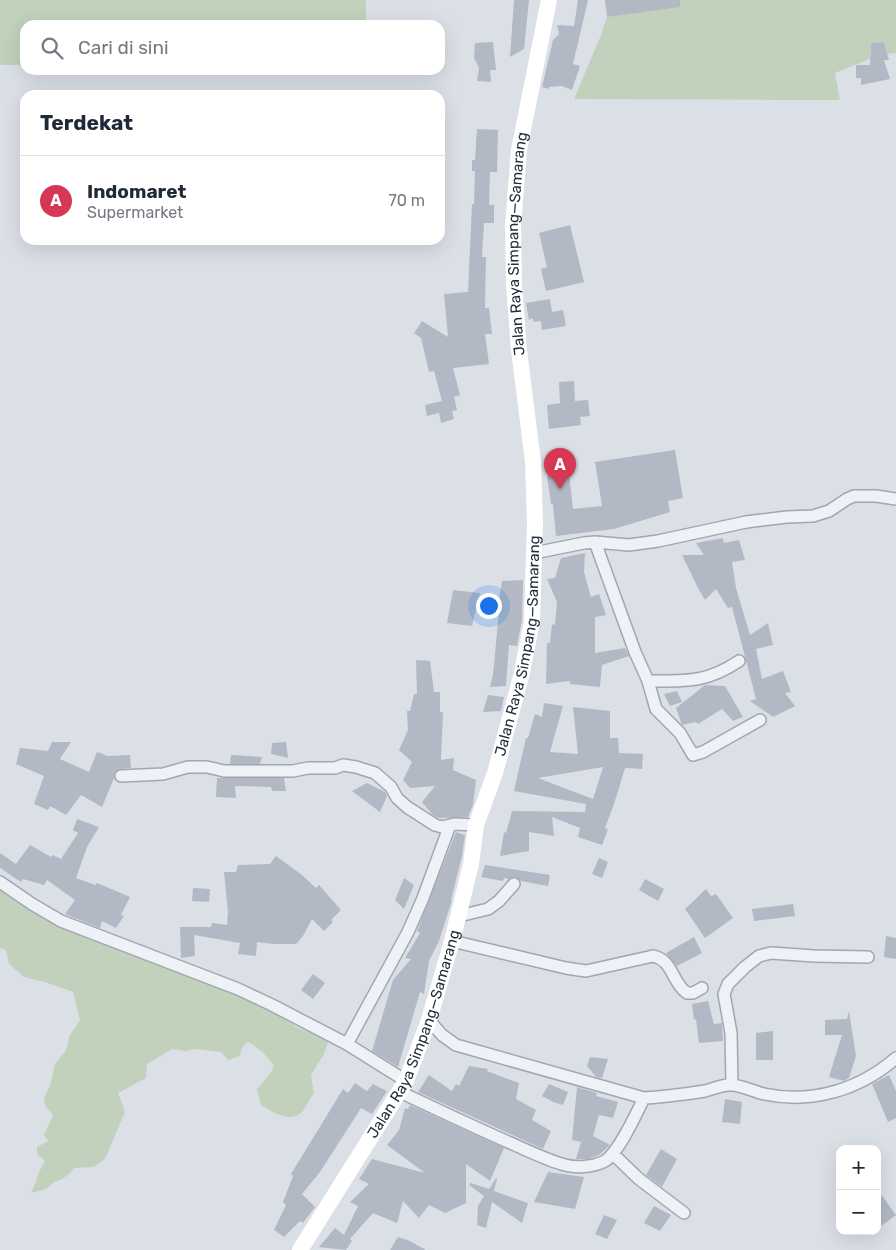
<!DOCTYPE html>
<html lang="id">
<meta charset="utf-8">
<style>
:root{--surface:#fff;--page:#f2f2f3;--text:#1f2937;--muted:#747a83;--line:#e0e1e3;--accent:#d53755}
body{margin:0;font-family:Rubik,sans-serif;background:var(--page);color:var(--text)}
.controls{position:absolute;right:15px;bottom:15px;display:grid;overflow:hidden;border-radius:10px;box-shadow:0 5px 20px #0002}
.controls button{width:45px;height:45px;display:grid;place-items:center;padding:0;border:0;border-bottom:1px solid var(--line);background:var(--surface);color:var(--text);font:25px sans-serif}
.you{position:absolute;left:488px;top:605px;width:18px;height:18px;margin:-12px;border:4px solid #fff;border-radius:50%;background:#1a73e8;box-shadow:0 0 0 8px #1a73e833}
.badge{display:grid;place-items:center;width:32px;height:32px;border-radius:50%;background:var(--accent);color:#fff;font-size:16px;font-weight:700}
.pin{position:absolute;translate:-50% -41px;filter:drop-shadow(0 1px 2px #0008)}
.pin::after{content:'';position:absolute;top:26px;width:18px;height:15px;background:inherit;clip-path:polygon(0 0,100% 0,50% 100%)}
.list{margin:0;padding:0;list-style:none}
h2{display:flex;justify-content:space-between;align-items:center;height:65px;margin:0;padding:0 20px;font-size:21px}
h2 small{font-size:16px;font-weight:400;color:var(--muted)}
.list li{display:grid;grid-template-columns:32px 1fr auto;gap:15px;align-items:center;box-sizing:border-box;height:90px;padding:0 20px;border-top:1px solid var(--line)}
.list b{display:block;font-size:19px;white-space:nowrap}
.list p{margin:0;font-size:16px;white-space:nowrap;color:var(--muted)}
.list em{font-size:16px;font-style:normal;color:var(--muted)}
.icon{flex:none;width:28px;height:28px;fill:none;stroke:currentColor;stroke-width:2;stroke-linecap:round;stroke-linejoin:round}
.map{position:relative;flex:none;width:896px;height:1250px;overflow:hidden}
.search{position:absolute;background:var(--surface);box-shadow:0 5px 20px #0002;left:20px;top:20px;width:425px;height:55px;display:flex;align-items:center;gap:12px;box-sizing:border-box;padding:0 18px;border-radius:15px;color:var(--muted);font-size:19px}
.panel{position:absolute;background:var(--surface);box-shadow:0 5px 20px #0002;left:20px;top:90px;width:425px;height:155px;border-radius:15px}
.map>svg:first-child{display:block}
</style>
<div class="map">
<svg width="896" height="1250" viewBox="0 0 896 1250">
<rect width="100%" height="100%" fill="#dbe0e7"/>
<!-- green -->
<path fill="#c2d1bc" d="M0 0H366V25H25V65H0Z
M672 0H896V53L887 54 884 42 871 43 870 59 835 73 840 100 574 99 601 35 607 17Z
M0 889 27 906 70 931 137 954 232 993 275 1011 298 1028 329 1040 324 1054 311 1075 314 1093C310 1098 305 1109 301 1113 289 1123 272 1112 261 1105L257 1089 270 1074 274 1066C267 1056 258 1046 247 1042L242 1048 240 1056 228 1060 221 1052 195 1049 185 1051 172 1049 147 1064 146 1078 118 1093 125 1112 105 1159 94 1167 74 1168 68 1175 60 1180 54 1182 46 1189 31 1193C37 1182 38 1171 45 1161L37 1154V1147L48 1141 44 1135 53 1115 45 1106 44 1098 50 1086 55 1064 66 1050 70 1035 80 1020 73 992 45 982 24 977 9 964 6 950 0 948Z"/>
<!-- building -->
<path fill="#b2b9c4" fill-rule="evenodd" d="M514 0H529L524 49 510 57Z
M578 0H588L573 64 580 66 572 90 562 86 549 87 548 89 542 87 553 40 559 34 557 25 574 26Z
M605 0H680V7L607 17Z
M493 42 496 70H490L491 82 477 81 479 68 474 58 475 43Z
M884 42 889 60H884L890 79 861 85V78H856V65H870L871 43Z
M477 129 498 130 497 172H490L489 205H494V223H484L482 257H486L485 308H489L492 334H485L489 364 453 368 460 395 454 397 457 410 452 411 454 419 441 423 439 413 427 416 425 405 442 401 434 371 429 372 421 338 414 333 422 321 448 337 444 294 468 292 472 204H474L475 171H472V160H475Z
M570 225 584 282 546 291 541 269 547 267 539 233Z
M550 299 552 312 563 310 566 326 542 330 541 321 534 322 532 318 529 320 526 303Z
M574 381 575 401 588 400 590 416 580 417 581 425 549 429 547 405 560 403 559 382Z
M675 450 683 498 668 501 670 512 614 529 556 536 553 504H551L547 476 569 473 573 509 602 506 595 462Z
M723 538 724 543 739 540 745 560 732 562 736 588 750 635 768 623 773 645 756 649 762 679 783 671 791 692 785 693 795 706 773 717 750 701 756 699 732 607 728 608 716 589 705 600 698 588 682 555H704L696 543Z
M585 553 584 572 591 597 599 594 606 615 595 617V653L625 648 629 656 602 665 600 687 570 684V681L546 684 547 643H550L552 624 555 625 557 602 547 579 555 578 561 558Z
M523 580 522 620 517 646 509 645 506 686 490 687 493 675 499 611H497L502 581Z
M453 590 480 593 472 626 447 623Z
M416 660 430 661 434 692H440V712H443L441 760 454 758 453 770 476 780 473 805 468 817 438 818 432 814 422 802 435 786 410 788 403 780 412 762 399 750 408 730 407 711H410L414 694H417Z
M705 685 725 686 743 717 733 721 722 709 698 724 696 722 682 725 676 708Z
M677 691 682 702 670 706 664 694Z
M488 695 504 697 501 711 483 712Z
M544 703 563 706 550 752 578 754 573 707 610 711V738H618L619 753 643 754 642 769 625 768 614 804 605 828 608 829 602 845 578 837 580 828 552 817 554 836 529 832V851L500 856 504 832 506 833 512 811 585 812 586 804 514 791 526 738H528L535 714 542 717ZM603 767 593 799 538 778Z
M52 742H71L60 759 89 772 97 752 108 756 130 755 131 768 120 769 115 772 114 778 102 807 81 795 66 815 50 806 48 810 34 804 44 776 16 764 20 748 48 751Z
M286 742 288 758 271 754 272 743Z
M231 755 262 757 260 764H230Z
M217 778H284L286 791H272L271 787 235 786 236 798 216 797Z
M367 783 385 792 387 796 380 812 352 791Z
M77 819 99 827 87 847 76 878 95 885 97 883 130 897 121 915 124 916 116 928 102 921 100 928 65 914 75 900 47 880 44 885 23 879 21 882 0 868V853L16 864 30 845 51 857 53 855 61 859 78 833 73 830Z
M456 832 465 835 462 856 451 900H452L439 941 429 961 424 994 420 992 398 1067 372 1051 393 980 411 959 405 958 420 933 417 931Z
M276 856 302 875 316 888 319 885 341 910 331 920 333 922 324 931 312 919 303 936 296 944H273L257 942 256 956 238 954 240 943 194 935 195 956 181 958 180 927H211L212 923 227 925 228 912 224 872H236L238 865 270 864Z
M599 858 608 862 602 878 592 874Z
M485 865 550 875 548 886 521 881 515 877 508 879 504 878 503 881 481 877Z
M404 878 414 885 404 909 395 900Z
M645 879 664 889 658 901 639 890Z
M193 888 210 889 209 902 192 901Z
M706 889 711 896 716 894 733 918 705 938 685 909Z
M793 904 795 916 754 921 752 909Z
M886 936 896 938V959L884 957Z
M694 937 702 953 677 966 666 953Z
M313 974 325 983 313 999 301 990Z
M708 1001 714 1024 722 1023 723 1041 699 1043 696 1019 694 1020 692 1004Z
M849 1011 856 1056 849 1078 844 1081 829 1077 842 1035H825V1020L847 1019Z
M773 1031V1060H756V1033Z
M590 1057 608 1059 602 1078 596 1077 587 1066Z
M469 1066 488 1069 487 1071 519 1083 516 1099 536 1110 532 1120 551 1131 543 1149 418 1092 429 1075 452 1091 456 1084 459 1086Z
M889 1075 896 1091V1118L888 1122 872 1084Z
M355 1083 367 1091 373 1084 387 1091 372 1114 361 1108 320 1172 302 1194 315 1207 303 1223 300 1221 284 1237 274 1230 286 1205 283 1202 293 1176 291 1174 343 1089 348 1093Z
M549 1084 568 1092 563 1105 553 1102 542 1096Z
M577 1087 597 1093 596 1096 618 1102 613 1118 599 1115 593 1136 610 1145 599 1155 588 1159H576L581 1142 572 1140Z
M725 1099 742 1102 740 1124 722 1122Z
M410 1105 504 1148 490 1181 466 1164V1203L445 1213 429 1205 419 1218 403 1201 397 1223 373 1213 350 1239 352 1241 346 1250 319 1247 335 1228 344 1235 358 1206 350 1202 369 1184 359 1179 372 1159 425 1173 387 1145 399 1130 405 1108 408 1109Z
M661 1149 677 1159 662 1187 646 1175Z
M548 1172 584 1177 575 1209 534 1202Z
M496 1178 497 1179 494 1191 528 1203 522 1223 492 1202 486 1228 477 1225 478 1206 484 1196 469 1185 471 1183 489 1189Z
M877 1189 896 1215 877 1229Z
M654 1206 671 1215 660 1231 644 1223Z
M604 1215 617 1220 607 1239 595 1234Z
M398 1237 408 1240 426 1250H390Z"/>
<g fill="none" stroke-linecap="round" stroke-linejoin="round">
<defs>
<path id="minor" d="M595 542 635 652 648 681C687 681 706 683 739 661
M534 553 584 543 595 542 629 545 658 541 746 522 787 517 813 516 829 511 847 499 854 496H876L896 499
M648 681 656 709 680 733 693 755 703 752 760 720
M121 776 163 774 188 767H207L224 771H293L308 768H335L343 765 356 767 375 773 391 787 397 798 407 807 435 825 442 827 454 824 476 825
M0 882 32 904 61 921 238 989 272 1005 347 1044 406 1081
M459 916 488 909 499 901 514 884
M452 941 566 968 586 971 653 956C673 960 672 983 687 993H693L702 988
M429 1020 442 1035 456 1045 644 1098
M347 1044 408 932 423 898 450 825
M732 1085 731 1033 724 994 728 984 745 967 759 956 771 953 814 956 868 957
M400 1092C436 1109 472 1126 508 1142 527 1150 546 1160 565 1165 577 1168 592 1167 603 1162 618 1155 636 1114 644 1098 665 1097 685 1094 705 1091 713 1089 723 1084 731 1085 741 1085 755 1092 764 1094 812 1104 859 1090 896 1058
M613 1154 639 1179 684 1213"/>
</defs>
<!-- minor casing -->
<use href="#minor" stroke="#a0a7b1" stroke-width="14"/>
<!-- minor -->
<use href="#minor" stroke="#eef1f5" stroke-width="11"/>
<!-- secondary -->
<path stroke="#fff" stroke-width="16" id="s1" d="M300 1250 406 1081 429 1020 452 941 471 864 476 825 495 773 522 673 532 621 535 521 533 462 519 350 514 284 513 226 519 150 549 0"/>
</g>
<g text-anchor="middle" dominant-baseline="central" stroke-width="4" stroke-linejoin="round" paint-order="stroke">
<!-- street labels -->
<g font-size="15" fill="#242e3d" stroke="#eaeff4">
<text stroke="none"><textPath href="#s1" startOffset="1056">Jalan Raya Simpang—Samarang</textPath></text>
<text stroke="none"><textPath href="#s1" startOffset="651">Jalan Raya Simpang—Samarang</textPath></text>
<text stroke="none"><textPath href="#s1" startOffset="246">Jalan Raya Simpang—Samarang</textPath></text>
</g>
</g>
</svg>
<div class="controls">
<button>+</button>
<button>−</button>
</div>
<div class="you"></div>
<div class="pin badge" style="left:560px;top:489px">A</div>
<div class="search"><svg class="icon" aria-label="search" viewBox="0 0 24 24"><circle cx="10" cy="10" r="6"/><path d="M15 15l6 6"/></svg>Cari di sini</div>
<section class="panel">
<h2>Terdekat<small></small></h2>
<ul class="list">
<li><span class="badge">A</span><div><b>Indomaret</b><p>Supermarket</p></div><em>70 m</em></li>
</ul>
</section>
</div>
